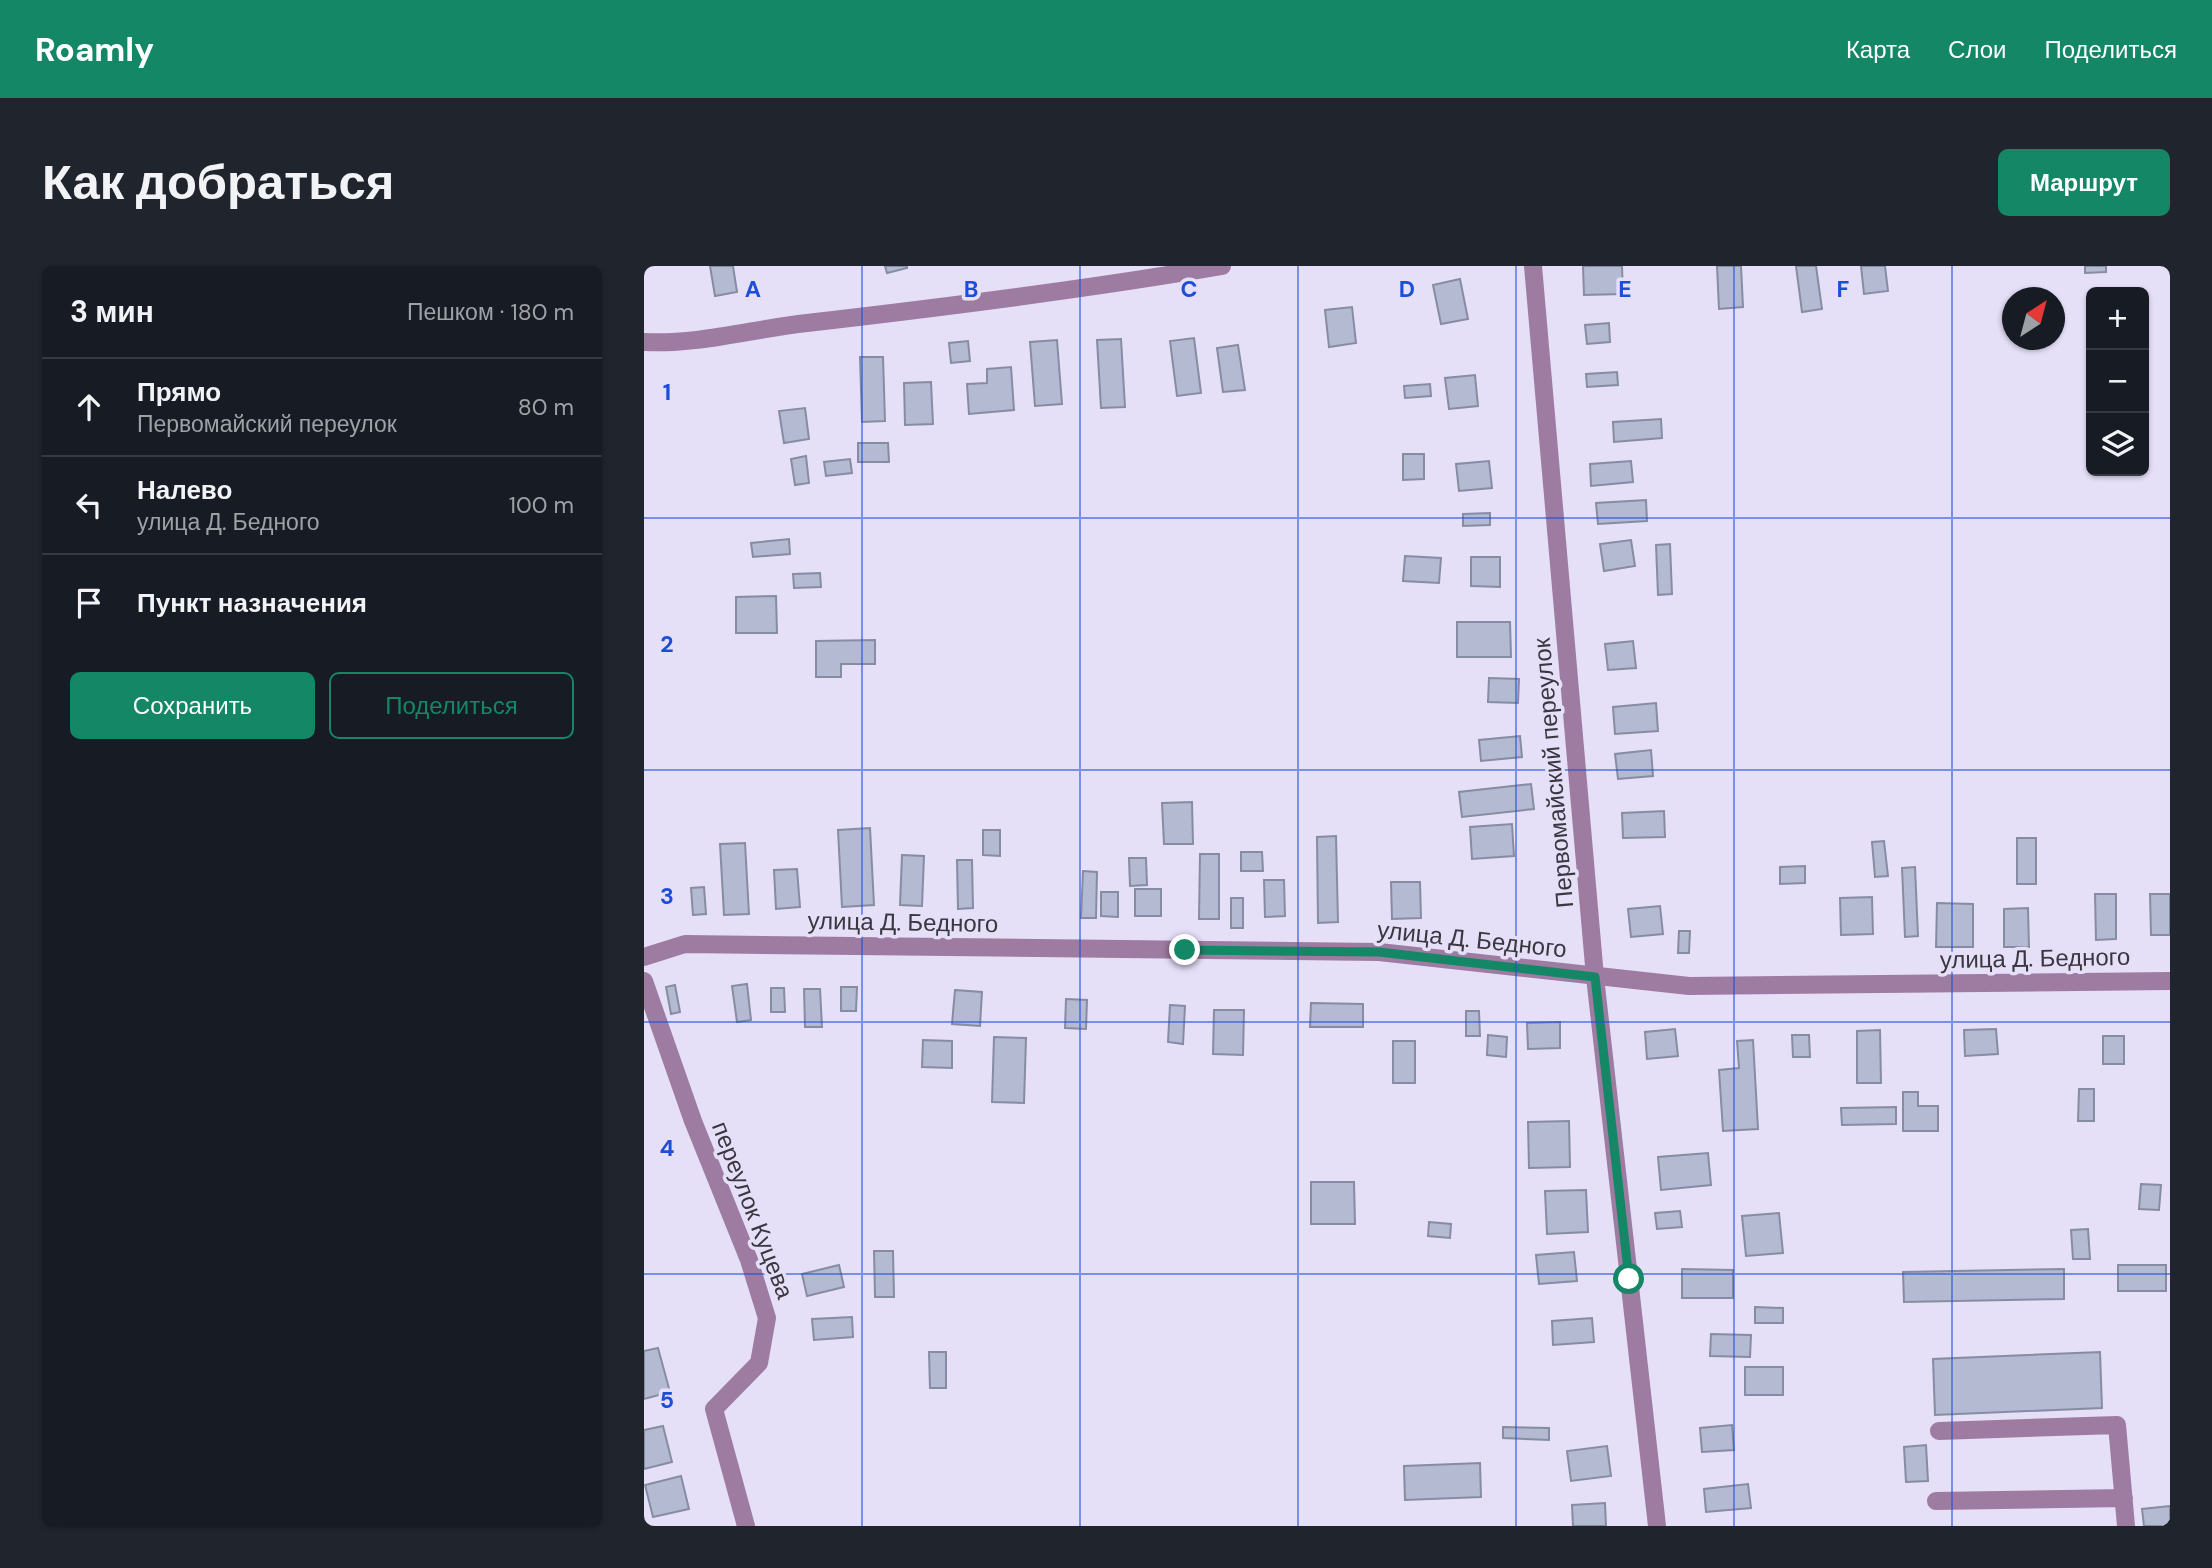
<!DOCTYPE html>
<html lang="ru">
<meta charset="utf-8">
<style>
:root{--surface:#171b24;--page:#20242c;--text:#f1f3f6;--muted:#9ea1a6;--line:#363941;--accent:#148766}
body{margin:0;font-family:"DM Sans",sans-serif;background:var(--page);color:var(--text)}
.controls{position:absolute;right:21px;top:21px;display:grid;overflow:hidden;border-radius:10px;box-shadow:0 2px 5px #0004}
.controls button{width:63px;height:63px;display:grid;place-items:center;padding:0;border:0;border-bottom:2px solid var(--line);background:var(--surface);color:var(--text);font:35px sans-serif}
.compass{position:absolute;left:1358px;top:21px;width:63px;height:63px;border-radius:50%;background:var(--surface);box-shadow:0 2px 5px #0004;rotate:36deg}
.stop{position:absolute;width:21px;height:21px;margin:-16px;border:5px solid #148766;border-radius:50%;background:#fff}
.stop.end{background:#148766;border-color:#fff;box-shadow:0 2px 7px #0008}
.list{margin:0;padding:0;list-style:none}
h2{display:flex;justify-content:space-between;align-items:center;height:91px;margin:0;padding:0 28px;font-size:30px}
h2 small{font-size:23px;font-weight:400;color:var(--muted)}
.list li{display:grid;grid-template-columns:46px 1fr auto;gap:21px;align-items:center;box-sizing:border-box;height:98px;padding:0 28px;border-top:2px solid var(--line)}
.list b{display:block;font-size:26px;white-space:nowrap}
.list p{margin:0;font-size:23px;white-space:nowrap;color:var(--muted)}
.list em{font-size:23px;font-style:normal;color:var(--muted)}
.actions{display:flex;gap:14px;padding:21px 28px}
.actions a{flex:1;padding:16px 0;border:2px solid var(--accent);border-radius:10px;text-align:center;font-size:24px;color:var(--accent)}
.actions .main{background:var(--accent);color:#fff}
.icon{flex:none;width:38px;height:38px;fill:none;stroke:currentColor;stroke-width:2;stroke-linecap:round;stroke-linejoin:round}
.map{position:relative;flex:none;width:1526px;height:1260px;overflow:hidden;border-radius:10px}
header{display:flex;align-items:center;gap:42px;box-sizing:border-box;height:98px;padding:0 35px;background:var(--accent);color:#fff}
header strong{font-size:33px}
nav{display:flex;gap:38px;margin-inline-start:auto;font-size:24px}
.intro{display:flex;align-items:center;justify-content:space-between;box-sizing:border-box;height:168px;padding:0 42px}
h1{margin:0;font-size:49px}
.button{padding:18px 32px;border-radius:10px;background:var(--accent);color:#fff;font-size:24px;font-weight:700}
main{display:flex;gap:42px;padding:0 42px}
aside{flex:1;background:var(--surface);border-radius:10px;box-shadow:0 2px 5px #0004}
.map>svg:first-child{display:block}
</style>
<header>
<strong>Roamly</strong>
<nav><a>Карта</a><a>Слои</a><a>Поделиться</a></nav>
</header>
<div class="intro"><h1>Как добраться</h1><a class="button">Маршрут</a></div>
<main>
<aside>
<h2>3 мин<small>Пешком · 180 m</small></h2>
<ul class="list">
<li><svg class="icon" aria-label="ahead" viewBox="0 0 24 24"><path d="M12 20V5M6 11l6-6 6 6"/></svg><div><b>Прямо</b><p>Первомайский переулок</p></div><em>80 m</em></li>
<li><svg class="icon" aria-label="left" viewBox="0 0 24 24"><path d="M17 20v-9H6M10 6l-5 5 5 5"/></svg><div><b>Налево</b><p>улица Д. Бедного</p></div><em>100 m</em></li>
<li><svg class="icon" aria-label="arrive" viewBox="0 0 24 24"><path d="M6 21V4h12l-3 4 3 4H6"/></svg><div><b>Пункт назначения</b></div></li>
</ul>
<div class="actions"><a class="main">Сохранить</a><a>Поделиться</a></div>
</aside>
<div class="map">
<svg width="1526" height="1260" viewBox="0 0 1526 1260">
<rect width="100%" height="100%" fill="#e6dff8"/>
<!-- building -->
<path fill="#b3bad1" stroke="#868da3" stroke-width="2" d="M66 0H89L93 26 71 30Z
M241 0H263V2L243 7Z
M939 0H978L979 28 940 29Z
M1073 0H1097L1099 41 1075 43Z
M1152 0H1172L1178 43 1158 46Z
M1217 0H1241L1244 25 1220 28Z
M1441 0H1462V6L1441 7Z
M816 13 824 53 797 58 789 19Z
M708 41 712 77 685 81 681 44Z
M965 57 966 76 943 78 941 59Z
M550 72 557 127 533 130 526 75Z
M477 73 481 141 457 142 453 74Z
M413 74 418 138 391 140 386 76Z
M324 75 326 95 307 97 305 77Z
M594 79 601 124 579 126 573 82Z
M216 91H239L241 155 218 156Z
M367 101 370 144 325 148 323 118 343 117V103Z
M973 106 974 119 943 121 942 108Z
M831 109 834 140 805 143 801 112Z
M287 116 289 158 261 159 260 117Z
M786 118 787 130 761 132 760 120Z
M161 142 165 173 140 177 135 145Z
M1017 153 1018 172 970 176 969 156Z
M214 177H244L245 196H214Z
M759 188H780V213L759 214Z
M162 190 165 217 151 219 147 193Z
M206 193 208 207 182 210 180 196Z
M845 195 848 222 815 225 812 198Z
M987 195 989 216 947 220 946 198Z
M1002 234 1003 255 954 258 952 237Z
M846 247V259L819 260V248Z
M145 273 146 288 109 291 107 277Z
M987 274 991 300 960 305 956 278Z
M1026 278 1028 328 1014 329 1012 279Z
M761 290 797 292 795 317 759 315Z
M827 291H856V321L827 320Z
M176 307 177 321 150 322 149 308Z
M132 330 133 367H92V331Z
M813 356H866L867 391H813Z
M231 374V398H197V411H172V375Z
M989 375 992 402 964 404 961 378Z
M845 412 875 413 874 437 844 436Z
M1012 437 1014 465 971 468 969 441Z
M876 470 878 491 837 495 835 474Z
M1007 484 1009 510 974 513 971 488Z
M887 518 890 543 818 551 815 526Z
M548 536 549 578H520L518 537Z
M1020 545 1021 571 979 572 978 547Z
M868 558 870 590 828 593 826 561Z
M226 562 230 639 198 641 194 564Z
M339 564H356V590L339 589Z
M692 570 694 656 674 657 673 571Z
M1373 572H1392V618H1373Z
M1240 575 1244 610 1231 611 1228 576Z
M101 577 105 648 80 649 76 578Z
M597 586H618L619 605H597Z
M556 588H575V653H555Z
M258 589 280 590 278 640 256 639Z
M485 592H502L503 619 486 620Z
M313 594H328L329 642 314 643Z
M1161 600V617L1136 618V601Z
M1271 601 1274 670 1261 671 1258 602Z
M153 603 156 641 132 643 130 604Z
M439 605 453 606 452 652H437Z
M620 614H640L641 650 621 651Z
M747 616H776L777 652 748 653Z
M60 621 62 648 49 649 47 622Z
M491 623H517V650H491Z
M457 626H474V651L457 650Z
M1451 628H1472V673L1452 674Z
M1506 628H1526V669H1507Z
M1228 631 1229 668 1197 669 1196 632Z
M587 632H599V662H587Z
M1293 637 1329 638V681H1292Z
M1016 640 1019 668 987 671 984 643Z
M1384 642 1385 681H1360V643Z
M1035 665H1046L1045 687H1034Z
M103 718 107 754 93 756 88 720Z
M31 719 36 746 27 748 22 721Z
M197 721H213L212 745H197Z
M127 722H140L141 746H127Z
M160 723H176L178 761H161Z
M311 724 338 726 336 760 308 758Z
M422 733 443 734 442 763 421 762Z
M667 737 719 738V761H666Z
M526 739 541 740 539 778 524 776Z
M570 744H600L599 789 569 788Z
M822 745H835L836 770H822Z
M916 756V782L884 783 883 757Z
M1031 763 1034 790 1003 793 1001 766Z
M1352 763 1354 788 1321 790 1320 764Z
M1236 764 1237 817H1213V765Z
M844 769 863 771 862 791 843 789Z
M1148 769H1165L1166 791H1149Z
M1459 770H1480V798H1459Z
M350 771 382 772 380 837 348 836Z
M279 774 308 775V802L278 801Z
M1109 774 1114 863 1079 865 1075 804 1095 802 1093 775Z
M749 775H771V817H749Z
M1435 823H1450V855H1434Z
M1259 826H1274V840H1294V865H1259Z
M1252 841V858L1198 859 1197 842Z
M925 855 926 901 885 902 884 856Z
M1064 887 1067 919 1017 924 1014 891Z
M667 916H710L711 958H667Z
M1497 918 1517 919 1515 944 1495 943Z
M942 924 944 966 903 968 901 925Z
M1036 945 1038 961 1013 963 1011 947Z
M1135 947 1139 987 1102 990 1098 950Z
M785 956 807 958 806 972 784 970Z
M1444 963 1446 993H1429L1427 964Z
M230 985H249L250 1031H231Z
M930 986 933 1015 895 1018 892 989Z
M195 999 200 1021 163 1030 158 1008Z
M1474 999H1522V1025H1474Z
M1038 1003 1089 1004V1032H1038Z
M1420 1003V1033L1260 1036 1259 1006Z
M1111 1041 1139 1042V1057H1111Z
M208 1051 209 1071 170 1074 168 1053Z
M948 1052 950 1076 909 1079 908 1055Z
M1067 1068 1107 1069 1106 1091 1066 1090Z
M14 1082 26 1126 0 1133V1085Z
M285 1086H302V1122H286Z
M1456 1086 1458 1142 1291 1149 1289 1093Z
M1101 1101H1139V1129H1101Z
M1088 1159 1090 1184 1058 1186 1056 1162Z
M19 1160 28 1196 0 1203V1164Z
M859 1161 905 1162V1174L859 1172Z
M1282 1179 1284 1215 1262 1216 1260 1181Z
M963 1180 967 1210 927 1215 923 1185Z
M836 1197 837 1231 761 1234 760 1200Z
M37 1210 45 1243 9 1251 1 1219Z
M1104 1218 1107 1242 1062 1246 1060 1223Z
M961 1237 962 1260H929L928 1239Z
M1526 1240V1260H1500L1498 1243Z"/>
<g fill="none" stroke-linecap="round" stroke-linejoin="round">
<!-- minor -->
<path stroke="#9e7ba0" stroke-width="18" d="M889 0 951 711 1013 1260
M0 76C55 79 108 63 163 57 302 41 440 24 578 0
M0 691 41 678 735 686 1045 720 1526 715
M0 715 49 855 105 994 123 1052 115 1097 70 1143 102 1260
M1295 1165 1473 1159 1482 1260
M1292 1235 1480 1232"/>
</g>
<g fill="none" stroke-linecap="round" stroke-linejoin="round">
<!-- route -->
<path stroke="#148766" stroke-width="9" d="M541 684 735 686 951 711 985 1013"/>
</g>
<!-- grid -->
<path fill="none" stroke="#1d4ed8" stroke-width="2" stroke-opacity="0.55" d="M218 0V1260M436 0V1260M654 0V1260M872 0V1260M1090 0V1260M1308 0V1260M0 252H1526M0 504H1526M0 756H1526M0 1008H1526"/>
<g text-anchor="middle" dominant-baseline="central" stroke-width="7" stroke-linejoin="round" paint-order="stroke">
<!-- street labels -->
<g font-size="24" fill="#3a3741" stroke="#e6dff8">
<text transform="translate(909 507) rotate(-95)">Первомайский переулок</text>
<text transform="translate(259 656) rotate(1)">улица Д. Бедного</text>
<text transform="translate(828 673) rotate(6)">улица Д. Бедного</text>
<text transform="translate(1391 692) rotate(-1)">улица Д. Бедного</text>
<text transform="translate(109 944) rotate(69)">переулок Куцева</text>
</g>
</g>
<g font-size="23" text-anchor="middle" font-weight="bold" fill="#1d4ed8" stroke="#e6dff8" stroke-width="7" stroke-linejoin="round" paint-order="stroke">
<text x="109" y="31">A</text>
<text x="327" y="31">B</text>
<text x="545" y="31">C</text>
<text x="763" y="31">D</text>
<text x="981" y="31">E</text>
<text x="1199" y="31">F</text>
<text x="23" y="134">1</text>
<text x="23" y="386">2</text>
<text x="23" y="638">3</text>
<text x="23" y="890">4</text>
<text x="23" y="1142">5</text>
</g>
</svg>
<div class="controls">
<button>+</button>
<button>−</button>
<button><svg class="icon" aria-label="layers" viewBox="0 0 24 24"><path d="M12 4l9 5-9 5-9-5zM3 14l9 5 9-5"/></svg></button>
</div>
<svg class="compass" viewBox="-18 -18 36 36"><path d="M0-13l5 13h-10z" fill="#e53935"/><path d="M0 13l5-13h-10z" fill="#9ea1a6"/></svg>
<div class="stop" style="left:985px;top:1013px"></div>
<div class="stop end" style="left:541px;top:684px"></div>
</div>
</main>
